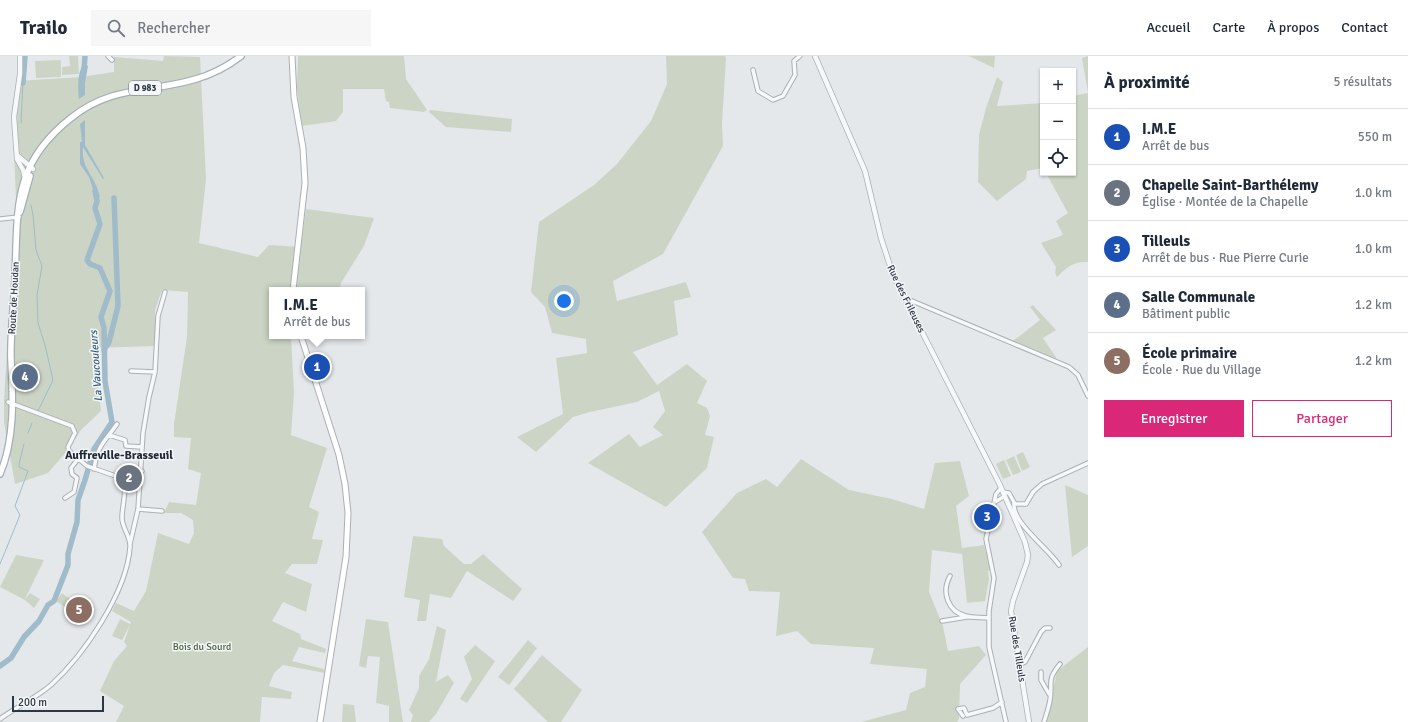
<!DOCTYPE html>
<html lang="fr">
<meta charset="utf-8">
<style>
:root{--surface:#fff;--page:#f6f6f7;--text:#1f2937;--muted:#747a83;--line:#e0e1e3;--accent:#db2777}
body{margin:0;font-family:Signika,sans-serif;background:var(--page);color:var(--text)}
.controls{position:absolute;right:12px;top:12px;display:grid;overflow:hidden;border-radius:0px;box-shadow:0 1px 3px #0004}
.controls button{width:36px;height:36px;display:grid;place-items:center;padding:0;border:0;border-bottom:1px solid var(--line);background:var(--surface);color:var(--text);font:20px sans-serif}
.scale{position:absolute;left:12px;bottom:10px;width:92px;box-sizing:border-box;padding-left:4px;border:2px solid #2c3843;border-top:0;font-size:11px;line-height:14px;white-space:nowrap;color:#2c3843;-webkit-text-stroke:3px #f4f6f9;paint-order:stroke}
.you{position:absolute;left:564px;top:245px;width:14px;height:14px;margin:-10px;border:3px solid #fff;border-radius:50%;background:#1a73e8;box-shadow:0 0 0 6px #1a73e833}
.badge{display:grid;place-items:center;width:26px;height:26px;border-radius:50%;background:var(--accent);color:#fff;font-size:13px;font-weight:700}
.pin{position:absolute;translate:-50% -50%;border:2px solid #fff;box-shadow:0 1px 4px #0006}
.popup{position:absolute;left:269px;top:231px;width:96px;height:52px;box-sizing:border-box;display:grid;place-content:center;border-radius:0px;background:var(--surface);filter:drop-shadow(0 1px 3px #0005);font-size:13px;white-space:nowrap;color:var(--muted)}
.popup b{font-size:15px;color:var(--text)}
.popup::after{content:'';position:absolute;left:50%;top:100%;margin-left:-8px;border:8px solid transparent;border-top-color:var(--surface)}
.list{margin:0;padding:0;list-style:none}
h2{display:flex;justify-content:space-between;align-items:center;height:52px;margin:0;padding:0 16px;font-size:17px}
h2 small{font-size:13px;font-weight:400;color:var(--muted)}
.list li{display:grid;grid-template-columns:26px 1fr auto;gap:12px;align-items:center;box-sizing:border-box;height:56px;padding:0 16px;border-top:1px solid var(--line)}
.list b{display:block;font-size:15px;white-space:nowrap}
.list p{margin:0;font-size:13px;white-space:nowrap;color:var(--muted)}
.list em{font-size:13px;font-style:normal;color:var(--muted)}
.actions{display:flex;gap:8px;padding:12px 16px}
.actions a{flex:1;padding:9px 0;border:1px solid var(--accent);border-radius:0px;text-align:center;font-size:14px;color:var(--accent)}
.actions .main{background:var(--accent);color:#fff}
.icon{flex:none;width:22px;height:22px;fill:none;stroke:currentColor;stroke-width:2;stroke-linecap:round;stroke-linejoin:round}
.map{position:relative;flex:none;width:1088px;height:666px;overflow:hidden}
header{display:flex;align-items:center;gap:24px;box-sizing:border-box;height:56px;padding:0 20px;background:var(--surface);border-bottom:1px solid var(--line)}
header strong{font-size:19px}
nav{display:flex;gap:22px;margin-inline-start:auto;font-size:14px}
.search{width:280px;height:36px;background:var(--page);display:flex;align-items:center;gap:10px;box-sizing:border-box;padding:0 14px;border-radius:0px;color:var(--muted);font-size:15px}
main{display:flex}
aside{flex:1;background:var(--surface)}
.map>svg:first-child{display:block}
</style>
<header>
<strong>Trailo</strong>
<div class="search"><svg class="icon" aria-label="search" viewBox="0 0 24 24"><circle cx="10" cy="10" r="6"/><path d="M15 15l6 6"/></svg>Rechercher</div>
<nav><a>Accueil</a><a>Carte</a><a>À propos</a><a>Contact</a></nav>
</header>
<main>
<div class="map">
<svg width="1088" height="666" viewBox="0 0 1088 666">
<rect width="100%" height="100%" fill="#e4e8eb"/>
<!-- green -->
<path fill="#ccd5c5" d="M69 0H78L79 18 62 19V11L70 10Z
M164 0 200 1 206 123 199 187 258 201 269 189 301 191 306 153 374 162 364 190 341 227 339 234H272V280H291L294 337 291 379 327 392 309 451 319 456 312 483 323 484 317 508H292L285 517 312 528 306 556 283 546 272 565 300 578 301 583 326 593 325 597 299 591 292 605 324 613 325 617 283 609 274 617 269 630 292 636 291 643 262 641 260 666H116L124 650 100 635 114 605 127 590 124 586 130 569 122 584 112 580 120 563 130 568 131 566 112 555 116 547 134 555 146 535 158 477 189 488 194 477 193 464 181 457H164L169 446 196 449 201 417 188 413 191 382 174 381V368L187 281 188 236 162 234 155 254 156 290 93 292 101 355 81 374 67 395 48 417 15 428 4 367V345L16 143 12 53 17 25 81 21 114 16V1L163 5Z
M298 0H404L406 23 427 54 424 56 390 52 389 46 386 45 384 33H343V56L336 65 302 70 297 32Z
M666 0H725L726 2 722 68 723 90 663 198 613 225 617 245 686 226 691 241 674 245 678 279 633 296 657 329 687 308 707 325 697 347 707 352 710 360 705 379 714 381 707 412 666 451 588 407 629 378 640 391 663 379 653 371 665 355 659 335 637 346 590 356 573 361 536 396 517 381 563 358 556 302 587 297 586 283 552 277 545 251 531 236 539 166 594 129 617 108 651 65 667 28Z
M969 0H995L994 12Z
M1088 0V37L1082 2Z
M61 4V21L36 22 35 5Z
M997 21 1003 26 997 50 1043 47V112L1027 115 1026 123 997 145 978 126 979 79 986 52Z
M1088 37V206C1074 205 1067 211 1057 221L1055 217 1056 211 1041 187 1063 179 1056 165 1068 157 1046 117H1073V40Z
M430 54 512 63 511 76 446 71 429 56Z
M1033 249 1056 274 1043 282 1057 303 1013 285 1040 264 1030 251Z
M1023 396 1030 411 1022 415 1016 399Z
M1014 400 1021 416 1013 419 1006 404Z
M801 403 849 434 892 443 924 453 935 407 960 405 969 440 956 450 962 492 984 489 990 514 988 515 989 523 985 545 967 547 962 498 932 494 929 536 943 570 948 595 979 590 986 599 960 628 959 663 957 666H861L906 654 910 637 925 631 927 613 870 608 874 592 811 588 797 575 776 580 780 536 749 535 745 523 733 522 702 476 737 437 766 423 777 431Z
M1004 404 1011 420 1003 423 996 408Z
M1065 429 1088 439V490L1072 501Z
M413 480 442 483 444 490 464 508H471L483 498 522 533 513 545 467 515 451 542 430 538 426 565H417L420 544 404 541Z
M16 499 44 504 25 543 30 537 40 543 34 552 25 544 0 531Z
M62 537 70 543 65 551 56 545Z
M366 563 388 566 403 666H389V650L376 647 380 601 368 600 366 612 359 610Z
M437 570 446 574 436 626 448 619 454 627 436 658 429 666H411L413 659 409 654 419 632V620L429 603Z
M528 584 537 592 509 629 498 621Z
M475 589 495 605 467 647 460 643 472 623 464 601Z
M1088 591V666H1046L1057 615Z
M542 599 582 634 561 666H548L514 633Z
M343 648 354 649 356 666H342Z"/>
<!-- water -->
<path fill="#a0bbca" d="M84 8 88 10 85 27V39L79 43C78 33 77 15 84 8Z
M85 64V89L104 122 103 123 83 91C81 113 95 119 100 141L94 142 95 139 89 121 80 108V86H82L80 68Z"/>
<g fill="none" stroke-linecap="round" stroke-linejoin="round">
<!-- stream -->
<path stroke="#a0bbca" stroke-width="1" d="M21 67 23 27
M31 149 33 159 36 194 42 210 37 239 38 267 45 289 53 324 38 355
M28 377 32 367
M0 508 20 459 15 450 28 415 19 411V408L24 388"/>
<!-- river -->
<path stroke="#a0bbca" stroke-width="5.5" d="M84 14 85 0
M23 27 25 0
M104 294 109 286 118 250 114 142
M0 610 11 602 24 581 39 565 48 549 54 545 68 509V498L77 466 78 444 85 424 94 393 112 366 105 325 104 272 101 261 110 235 100 212 90 208 87 204 100 168 95 152 97 145 95 135"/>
<defs>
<path id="minor" d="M108 0 112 4
M753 14 758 35 773 44 783 40 795 19 794 5 800 0
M0 163 19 161
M905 242 1069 311 1078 319 1088 340
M131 315 155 316
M8 346 72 370 75 377 68 391 69 395 87 410 124 423
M109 379 125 384 126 390 142 391
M94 413C98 388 104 387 117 368
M124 423 129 418 142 415
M1001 432 996 438 986 483 994 522 989 555V591L1006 666
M1003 436 1009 437 1015 448H1026L1033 436 1042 428 1088 407
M65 442 74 436 77 422 72 418 71 412 78 403
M995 446 1005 440
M1014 447C1012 467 1049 493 1059 509
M138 453 162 455
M130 488 138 453 143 377 149 341 155 316 158 260 165 236
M950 520C941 536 948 556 966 560 973 562 981 561 989 562
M942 565 967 561
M1019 609 1025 606 1041 576 1045 572H1050
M1041 616V624L1049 638
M963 660 958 653 964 652 967 659 993 652 1002 646
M0 663C16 651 36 642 51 629 84 599 127 536 130 491 131 481 122 472 122 462 122 449 127 436 124 423
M1044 666C1046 659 1049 651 1050 644 1053 626 1046 625 1060 608"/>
<path id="tertiary" d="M20 0V18L14 61 17 103 23 114 25 122
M815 0 865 115 881 182 893 219 999 427 1025 486 1028 499 1027 506 1013 545 1011 555 1029 666
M18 100 33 113"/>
<path id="secondary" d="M292 0 294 41 303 92 305 127 293 234
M301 280 339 399 345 428 348 457 346 501 320 666"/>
<path id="primary" d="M20 156 30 120
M0 418C15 383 13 342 11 304 10 278 14 250 15 223 18 154 11 109 71 62 112 29 150 37 196 23 213 18 228 10 241 0"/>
</defs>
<!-- minor casing -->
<use href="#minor" stroke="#a9b0b5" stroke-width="5.5"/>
<!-- tertiary casing -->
<use href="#tertiary" stroke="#a9b0b5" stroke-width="6"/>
<!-- secondary casing -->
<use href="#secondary" stroke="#a9b0b5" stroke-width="7"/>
<!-- primary casing -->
<use href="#primary" stroke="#a3aeb7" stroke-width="8"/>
<!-- minor -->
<use href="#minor" stroke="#f7f8fa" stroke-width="3.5"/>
<!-- tertiary -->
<use href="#tertiary" stroke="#f7f8fa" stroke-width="4.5"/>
<!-- secondary -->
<use href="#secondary" stroke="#fff" stroke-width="5"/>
<!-- primary -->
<use href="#primary" stroke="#fff" stroke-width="5.5"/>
</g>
<g text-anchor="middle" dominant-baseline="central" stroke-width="3" stroke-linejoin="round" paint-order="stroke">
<!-- shield labels -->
<rect fill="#f4f6f9" stroke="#68717a" stroke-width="1" x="129" y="25" width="32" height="14" rx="3"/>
<g font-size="9" font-weight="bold" fill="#2c3843">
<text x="145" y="32">D 983</text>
</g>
<!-- street labels -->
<g font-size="10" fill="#2c3843" stroke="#f4f6f9">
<text transform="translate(14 242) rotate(-87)">Route de Houdan</text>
<text transform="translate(906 243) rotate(64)">Rue des Frileuses</text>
<text transform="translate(1017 593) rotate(81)">Rue des Tilleuls</text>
</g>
<!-- park labels -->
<g font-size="10" fill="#465f39" stroke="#f4f6f9">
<text x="202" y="591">Bois du Sourd</text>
</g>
<!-- water labels -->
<g font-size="11" font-style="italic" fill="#375d77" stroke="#f4f6f9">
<text transform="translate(96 310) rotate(-94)">La Vaucouleurs</text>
</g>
<!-- quarter labels -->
<g font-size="12" font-weight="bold" fill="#1e2935" stroke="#f4f6f9">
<text x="119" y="399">Auffreville-Brasseuil</text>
</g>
</g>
</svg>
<div class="controls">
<button>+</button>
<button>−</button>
<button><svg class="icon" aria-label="locate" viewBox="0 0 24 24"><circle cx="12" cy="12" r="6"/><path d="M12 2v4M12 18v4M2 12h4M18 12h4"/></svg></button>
</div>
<div class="scale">200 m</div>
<div class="you"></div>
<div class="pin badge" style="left:317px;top:311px;background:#1a4fb4">1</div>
<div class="popup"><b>I.M.E</b>Arrêt de bus</div>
<div class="pin badge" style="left:129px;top:422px;background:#6b7280">2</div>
<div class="pin badge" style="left:987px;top:461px;background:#1a4fb4">3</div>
<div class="pin badge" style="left:25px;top:321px;background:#5c6f8a">4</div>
<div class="pin badge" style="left:79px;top:554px;background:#8d6e63">5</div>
</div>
<aside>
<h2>À proximité<small>5 résultats</small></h2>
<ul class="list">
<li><span class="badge" style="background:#1a4fb4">1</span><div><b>I.M.E</b><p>Arrêt de bus</p></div><em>550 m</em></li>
<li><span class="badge" style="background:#6b7280">2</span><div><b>Chapelle Saint-Barthélemy</b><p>Église · Montée de la Chapelle</p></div><em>1.0 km</em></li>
<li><span class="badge" style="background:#1a4fb4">3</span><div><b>Tilleuls</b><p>Arrêt de bus · Rue Pierre Curie</p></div><em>1.0 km</em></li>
<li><span class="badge" style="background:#5c6f8a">4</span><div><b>Salle Communale</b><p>Bâtiment public</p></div><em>1.2 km</em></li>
<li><span class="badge" style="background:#8d6e63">5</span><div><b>École primaire</b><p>École · Rue du Village</p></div><em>1.2 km</em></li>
</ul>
<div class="actions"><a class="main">Enregistrer</a><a>Partager</a></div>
</aside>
</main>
